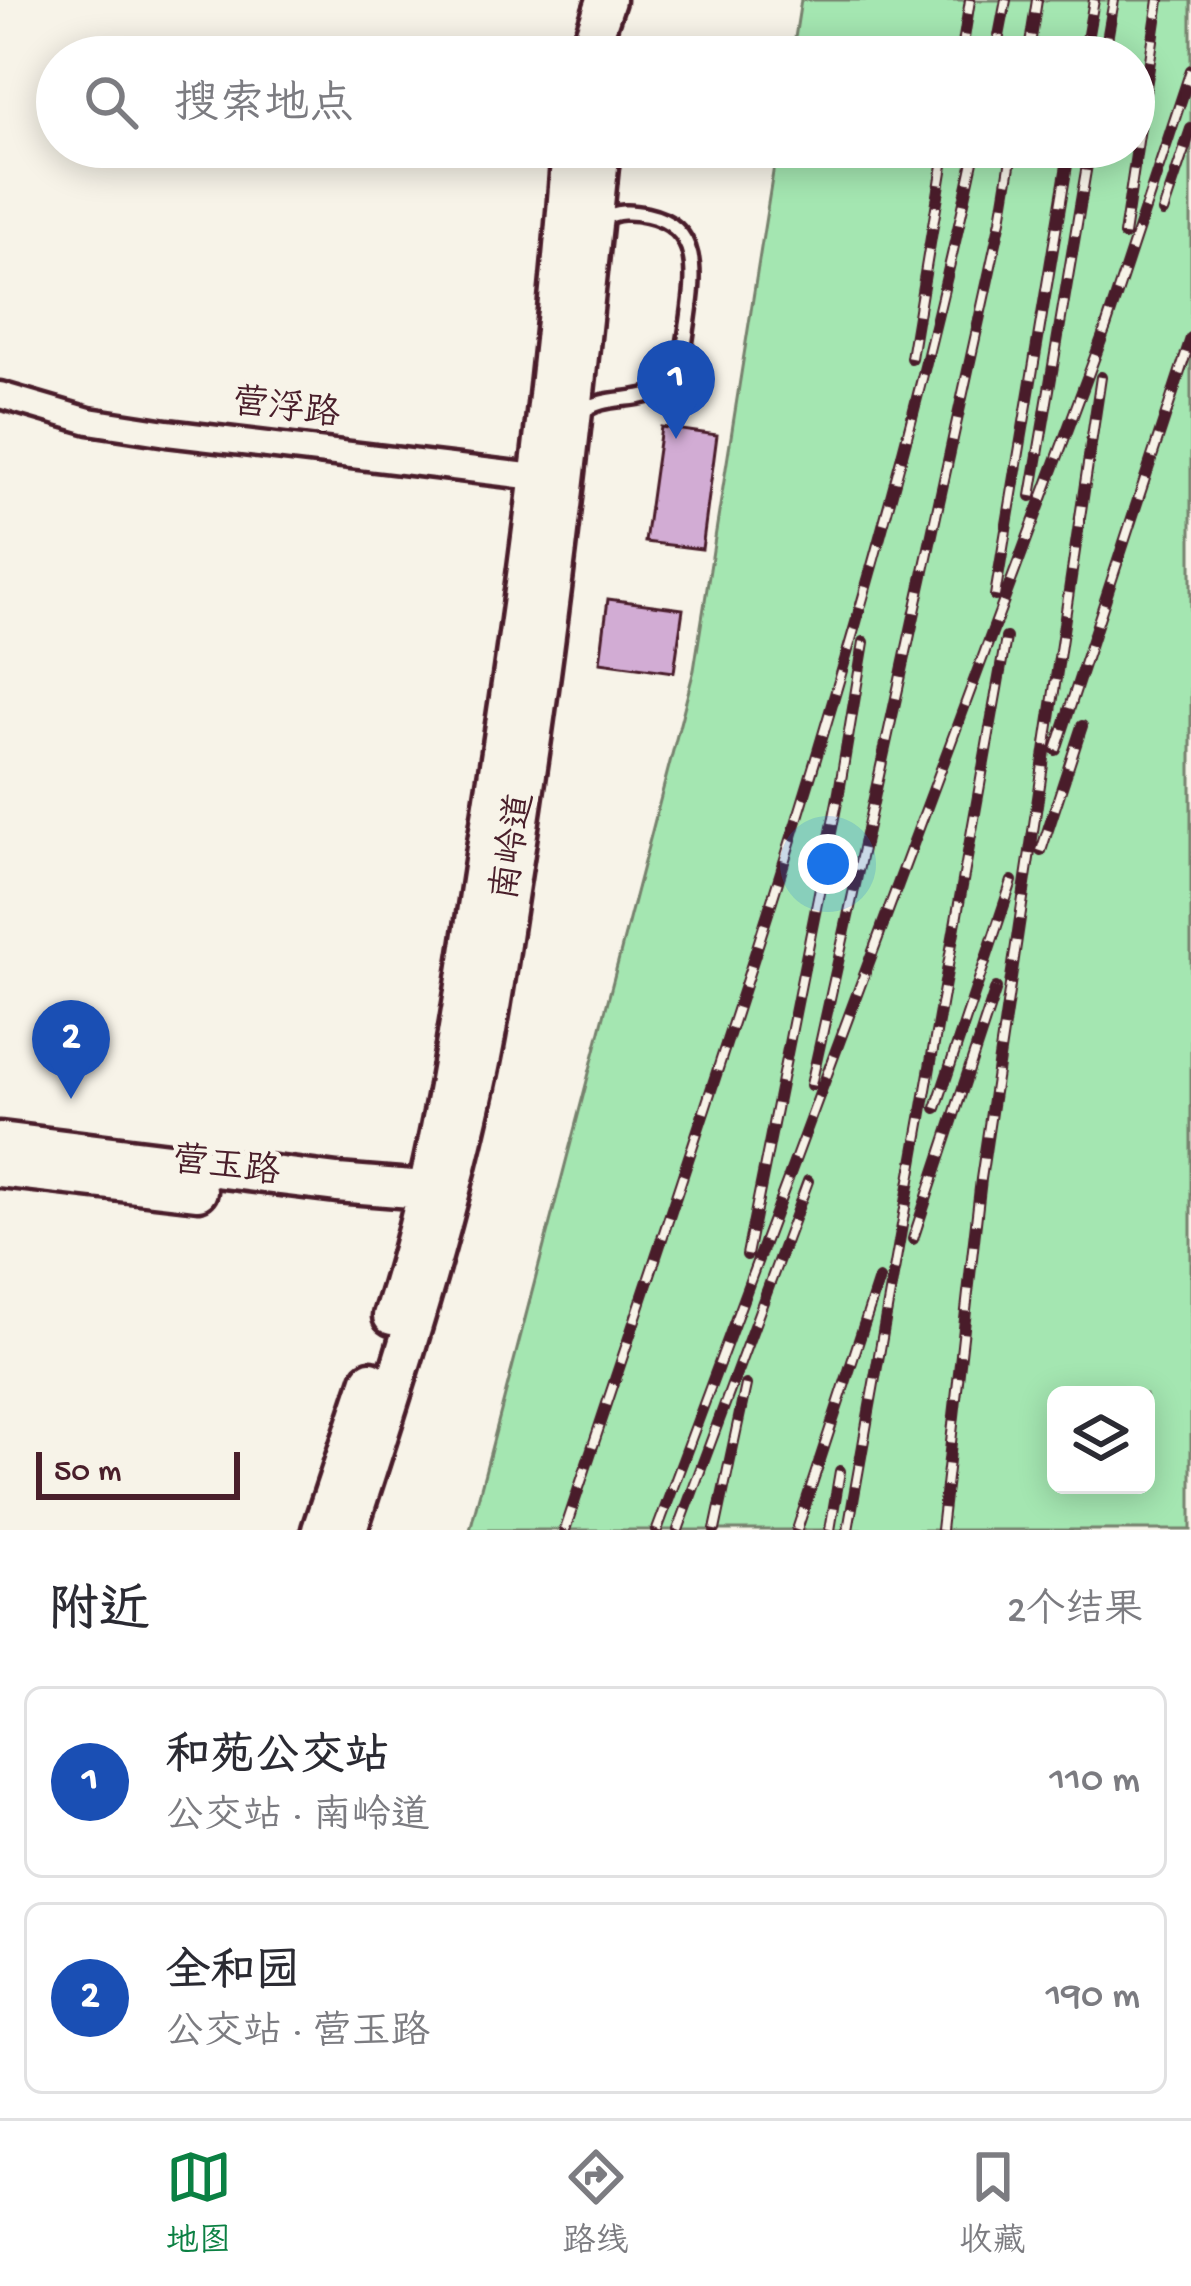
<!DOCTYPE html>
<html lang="zh">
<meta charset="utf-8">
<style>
:root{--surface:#fff;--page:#f7f7f7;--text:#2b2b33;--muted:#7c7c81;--line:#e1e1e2;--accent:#0b8043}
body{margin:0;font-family:"Gochi Hand","LXGW WenKai TC",sans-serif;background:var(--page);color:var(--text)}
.controls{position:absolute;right:36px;bottom:36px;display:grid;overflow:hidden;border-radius:18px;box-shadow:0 6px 30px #0003}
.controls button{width:108px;height:108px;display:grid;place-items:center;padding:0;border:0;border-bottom:3px solid var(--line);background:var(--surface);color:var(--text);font:60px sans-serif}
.scale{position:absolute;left:36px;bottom:30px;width:204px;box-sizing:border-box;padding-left:12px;border:6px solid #4a1f2b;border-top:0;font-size:33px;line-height:42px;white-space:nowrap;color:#4a1f2b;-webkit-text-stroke:9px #f7f3e8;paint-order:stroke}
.you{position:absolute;left:828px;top:864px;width:42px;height:42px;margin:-30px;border:9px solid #fff;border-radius:50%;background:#1a73e8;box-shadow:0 0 0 18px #1a73e833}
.badge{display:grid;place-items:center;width:78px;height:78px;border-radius:50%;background:var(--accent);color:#fff;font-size:39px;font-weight:700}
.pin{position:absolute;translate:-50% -99px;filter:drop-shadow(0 3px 6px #0008)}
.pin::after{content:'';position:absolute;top:63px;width:42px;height:36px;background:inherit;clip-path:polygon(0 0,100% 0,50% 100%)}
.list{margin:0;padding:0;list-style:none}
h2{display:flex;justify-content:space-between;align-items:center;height:156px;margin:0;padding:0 48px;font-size:51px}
h2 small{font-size:39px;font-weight:400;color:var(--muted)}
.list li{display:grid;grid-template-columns:78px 1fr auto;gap:36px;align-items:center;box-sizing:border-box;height:192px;margin:0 24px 24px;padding:0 24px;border:3px solid var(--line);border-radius:18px}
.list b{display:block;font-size:45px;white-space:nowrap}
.list p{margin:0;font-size:39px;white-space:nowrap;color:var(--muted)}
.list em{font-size:39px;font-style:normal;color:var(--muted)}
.icon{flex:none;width:66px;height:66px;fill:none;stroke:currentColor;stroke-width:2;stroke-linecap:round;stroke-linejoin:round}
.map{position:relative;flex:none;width:1191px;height:1530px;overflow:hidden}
.search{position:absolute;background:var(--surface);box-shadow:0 6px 30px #0003;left:36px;right:36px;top:36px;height:132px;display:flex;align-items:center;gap:30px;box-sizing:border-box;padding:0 42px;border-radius:66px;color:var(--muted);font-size:45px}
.sheet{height:588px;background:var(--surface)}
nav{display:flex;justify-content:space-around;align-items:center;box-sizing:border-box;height:168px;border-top:3px solid var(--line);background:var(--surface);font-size:33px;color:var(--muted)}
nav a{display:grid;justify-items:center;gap:6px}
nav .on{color:var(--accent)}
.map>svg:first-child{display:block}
</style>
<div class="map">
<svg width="1191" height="1530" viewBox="0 0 1191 1530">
<rect width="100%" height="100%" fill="#f7f3e8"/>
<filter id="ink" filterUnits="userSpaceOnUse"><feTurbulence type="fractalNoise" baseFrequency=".00833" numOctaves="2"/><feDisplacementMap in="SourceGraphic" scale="24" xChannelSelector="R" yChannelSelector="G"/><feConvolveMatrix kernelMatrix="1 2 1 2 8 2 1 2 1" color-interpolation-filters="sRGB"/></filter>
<g filter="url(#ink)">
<!-- green -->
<path fill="#a4e6b1" stroke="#77826e" stroke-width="3" fill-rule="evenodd" d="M801 0H1191V1530H470L694 670 777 147H1134V57H792ZM1056 1395H1146V1485H1056Z"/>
<!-- building -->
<path fill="#d2acd4" stroke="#4a1f2b" stroke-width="3" d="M661 427 717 435 702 549 645 542Z
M608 599 683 609 674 672 600 662Z"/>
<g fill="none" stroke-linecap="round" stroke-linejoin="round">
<defs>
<path id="lane" d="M581 413C609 389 650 410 673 377 684 361 685 340 688 322 694 279 703 227 647 215 630 211 617 211 602 219"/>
<path id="street" d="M0 395 89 421 167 433 552 479"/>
<path id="secondary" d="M587 57 606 0
M0 1141 337 1183 449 1192
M0 1168 198 1191
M392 1316C440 1169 461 1013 484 861 522 624 554 386 571 147
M321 1530 371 1380
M348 1530C398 1377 447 1225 480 1067 493 1005 501 941 511 878 550 636 576 391 601 147"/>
</defs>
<!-- lane casing -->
<use href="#lane" stroke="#4a1f2b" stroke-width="21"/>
<!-- street casing -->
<use href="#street" stroke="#4a1f2b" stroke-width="33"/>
<!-- secondary casing -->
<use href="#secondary" stroke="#4a1f2b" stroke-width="45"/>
<!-- lane -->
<use href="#lane" stroke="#f7f3e8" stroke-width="12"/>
<!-- street -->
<use href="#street" stroke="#f7f3e8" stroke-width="24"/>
<!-- secondary -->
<use href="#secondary" stroke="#f7f3e8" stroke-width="36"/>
<defs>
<path id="rail" d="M961 57 970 0
M995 57 1006 0
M1028 57 1037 0
M1084 57 1094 0
M1104 57 1114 0
M1163 212 1191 129
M1124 235 1159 0
M911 358 946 147
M1031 496 1090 147
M995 596 1070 147
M1056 750 1191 338
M1041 851 1082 726
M811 1085 1001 220 1013 147
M936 1108 1012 881
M913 1239 996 988
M747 1255 839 792 864 642
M565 1530C716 1074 876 618 976 147
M657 1530 1106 327 1191 70
M678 1530 808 1181
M715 1530 746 1385
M797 1530 879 1279
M830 1530 840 1471
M848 1530 1006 638
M941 1530 981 1179 1101 377"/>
</defs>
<!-- rail casing -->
<use href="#rail" stroke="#4a1f2b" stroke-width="12"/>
<!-- rail -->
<use href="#rail" stroke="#f7f3e8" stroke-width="8" stroke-dasharray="22" stroke-linecap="butt"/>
</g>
</g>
<g text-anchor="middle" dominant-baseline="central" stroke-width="10" stroke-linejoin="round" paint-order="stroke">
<!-- street labels -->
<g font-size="36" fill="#4a1f2b" stroke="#f7f3e8">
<text transform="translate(286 411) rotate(7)">营浮路</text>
<text transform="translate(516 847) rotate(-81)">南岭道</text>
<text transform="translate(226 1169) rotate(7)">营玉路</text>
</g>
</g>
</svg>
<div class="controls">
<button><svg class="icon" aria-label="layers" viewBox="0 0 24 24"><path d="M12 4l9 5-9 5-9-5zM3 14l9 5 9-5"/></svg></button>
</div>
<div class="scale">50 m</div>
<div class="you"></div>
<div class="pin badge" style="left:676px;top:439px;background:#1a4fb4">1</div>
<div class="pin badge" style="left:71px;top:1099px;background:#1a4fb4">2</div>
<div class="search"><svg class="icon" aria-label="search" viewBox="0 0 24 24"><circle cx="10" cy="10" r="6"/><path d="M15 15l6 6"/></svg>搜索地点</div>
</div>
<section class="sheet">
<h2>附近<small>2个结果</small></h2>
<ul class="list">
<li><span class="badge" style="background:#1a4fb4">1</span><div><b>和苑公交站</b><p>公交站 · 南岭道</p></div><em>110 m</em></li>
<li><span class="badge" style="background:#1a4fb4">2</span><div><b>全和园</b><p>公交站 · 营玉路</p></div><em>190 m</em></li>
</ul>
</section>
<nav>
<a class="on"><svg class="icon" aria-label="map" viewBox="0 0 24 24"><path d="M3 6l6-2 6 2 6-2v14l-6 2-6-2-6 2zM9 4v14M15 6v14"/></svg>地图</a>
<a><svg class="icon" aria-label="directions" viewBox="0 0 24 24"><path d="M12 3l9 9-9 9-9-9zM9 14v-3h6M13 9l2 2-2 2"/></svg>路线</a>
<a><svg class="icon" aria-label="saved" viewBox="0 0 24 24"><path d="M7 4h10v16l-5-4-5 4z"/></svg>收藏</a>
</nav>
